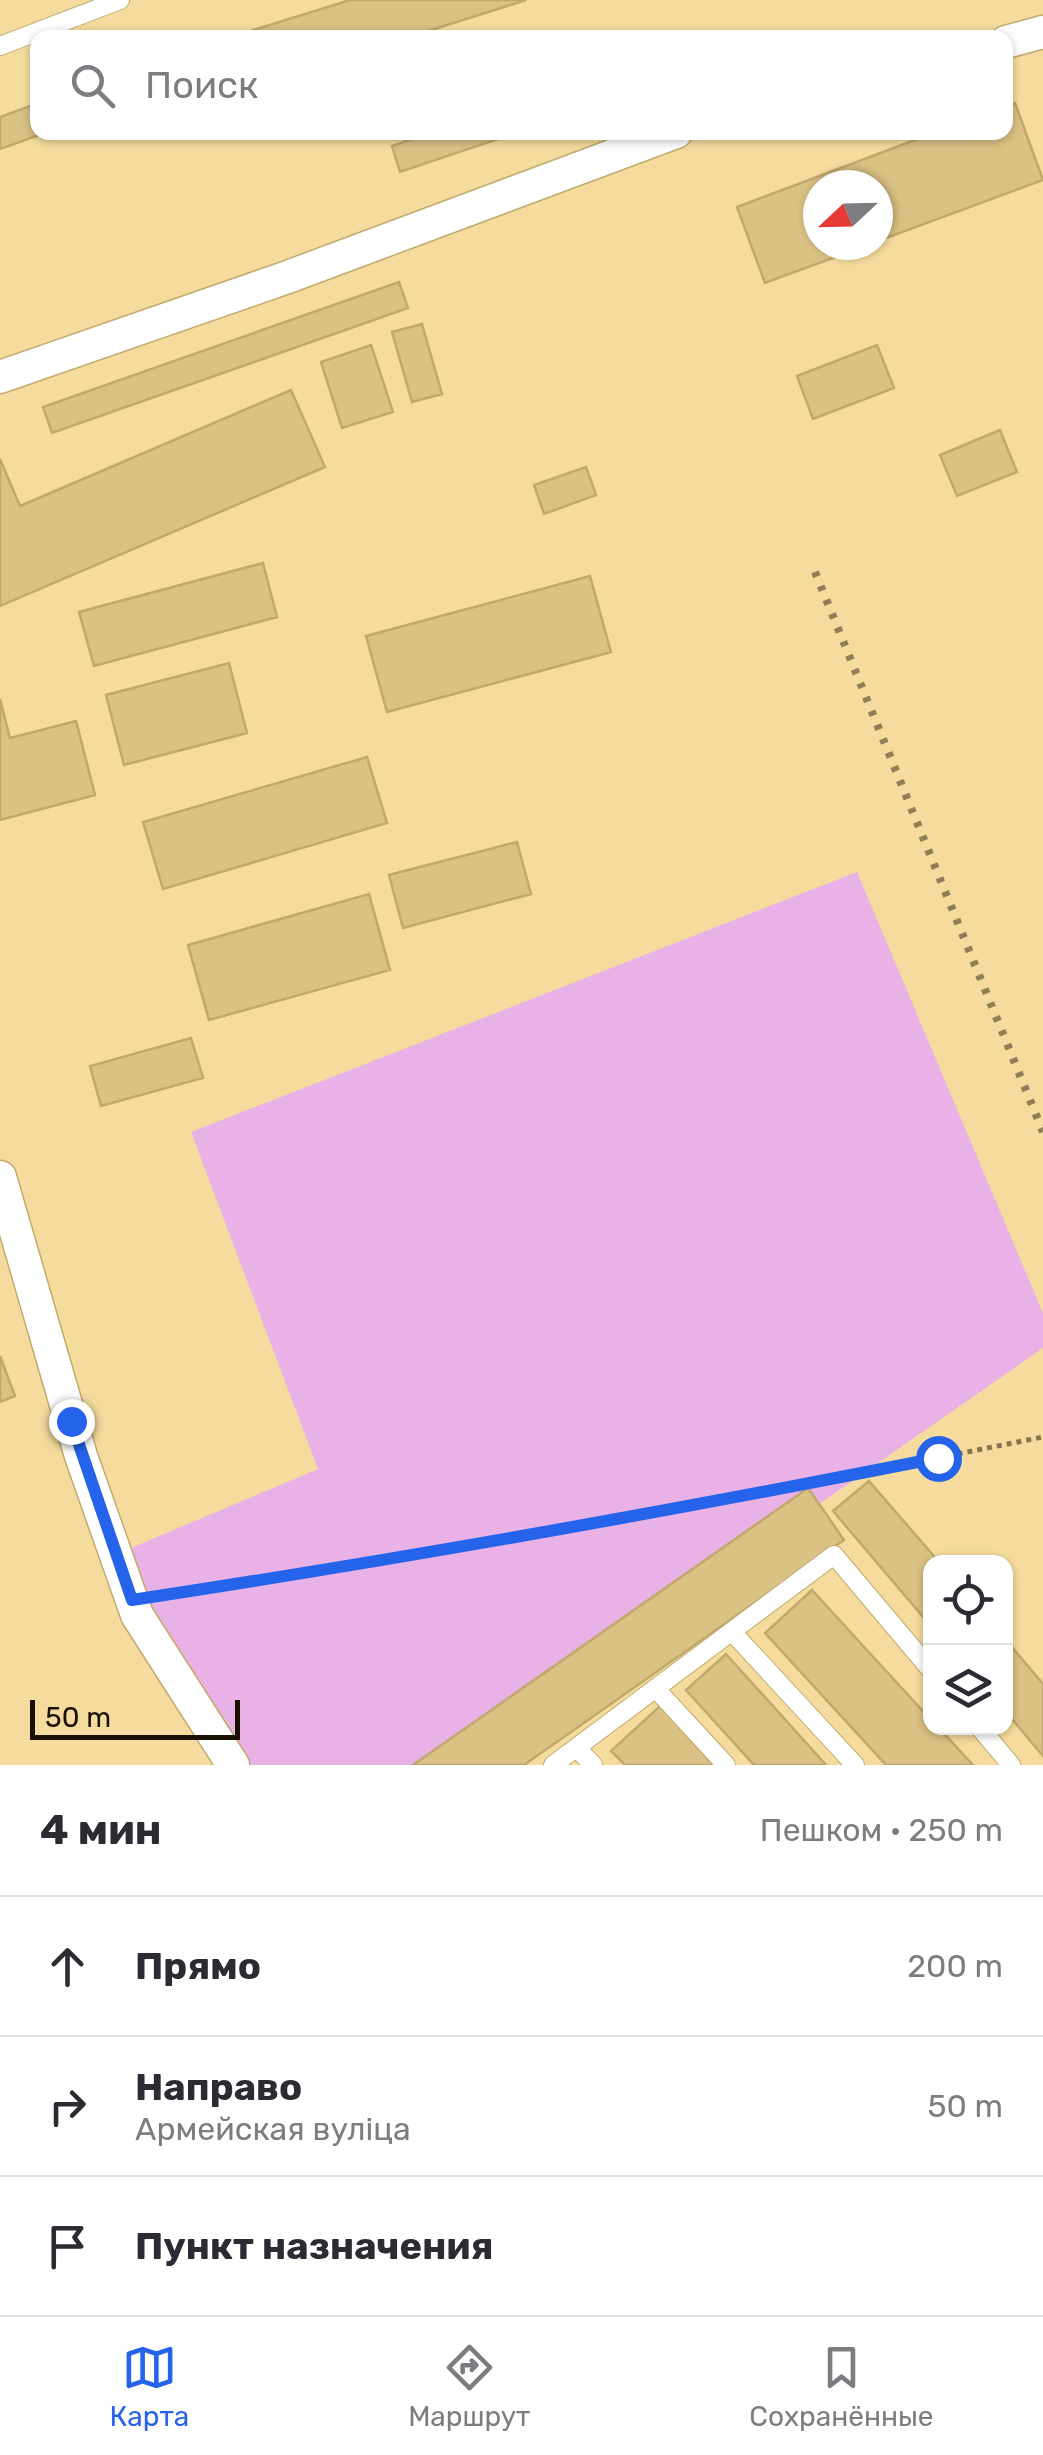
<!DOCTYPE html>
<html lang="ru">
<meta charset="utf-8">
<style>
:root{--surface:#fff;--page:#f7f7f7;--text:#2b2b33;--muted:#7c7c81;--line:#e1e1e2;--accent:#2563eb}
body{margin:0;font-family:Rubik,sans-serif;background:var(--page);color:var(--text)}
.controls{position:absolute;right:30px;bottom:30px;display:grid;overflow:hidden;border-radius:20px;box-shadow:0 2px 8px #0004}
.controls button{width:90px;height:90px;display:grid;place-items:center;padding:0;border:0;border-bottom:2px solid var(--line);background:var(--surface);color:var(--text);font:50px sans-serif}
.compass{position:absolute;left:803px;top:170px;width:90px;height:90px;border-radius:50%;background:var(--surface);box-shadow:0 2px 8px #0004;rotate:248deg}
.scale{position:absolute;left:30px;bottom:25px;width:210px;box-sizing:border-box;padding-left:10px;border:5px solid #191000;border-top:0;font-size:28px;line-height:35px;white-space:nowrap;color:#191000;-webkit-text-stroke:8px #f5dc9e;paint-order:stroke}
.stop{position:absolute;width:30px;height:30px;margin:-22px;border:8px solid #2563eb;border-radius:50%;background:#fff}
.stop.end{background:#2563eb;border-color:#fff;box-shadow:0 2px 10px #0008}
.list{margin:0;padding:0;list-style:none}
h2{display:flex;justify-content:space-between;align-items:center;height:130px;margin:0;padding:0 40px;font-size:42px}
h2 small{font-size:32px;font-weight:400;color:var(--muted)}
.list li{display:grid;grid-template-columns:65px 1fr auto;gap:30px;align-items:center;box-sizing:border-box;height:140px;padding:0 40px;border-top:2px solid var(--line)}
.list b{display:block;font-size:38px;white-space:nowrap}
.list p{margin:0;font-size:32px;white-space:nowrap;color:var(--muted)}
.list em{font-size:32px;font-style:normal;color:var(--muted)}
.icon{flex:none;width:55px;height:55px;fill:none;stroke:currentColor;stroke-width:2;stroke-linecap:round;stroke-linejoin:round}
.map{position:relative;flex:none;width:1043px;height:1765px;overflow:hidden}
.search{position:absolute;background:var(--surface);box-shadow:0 2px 8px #0004;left:30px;right:30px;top:30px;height:110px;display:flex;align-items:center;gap:25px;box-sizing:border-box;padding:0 35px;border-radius:20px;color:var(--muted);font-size:38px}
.sheet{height:550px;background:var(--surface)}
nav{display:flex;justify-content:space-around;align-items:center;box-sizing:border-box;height:140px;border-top:2px solid var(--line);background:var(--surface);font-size:28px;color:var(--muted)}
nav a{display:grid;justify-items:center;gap:5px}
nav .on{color:var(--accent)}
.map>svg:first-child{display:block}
</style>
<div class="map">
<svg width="1043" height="1765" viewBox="0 0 1043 1765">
<rect width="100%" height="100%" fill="#f5dc9e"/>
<!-- green -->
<path fill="#e9b2e6" d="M857 872 1043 1313V1348L445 1765H251L137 1587 124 1551 318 1469 191 1132Z"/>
<!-- building -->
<path fill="#dac184" stroke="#c1a86c" stroke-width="2.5" d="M350 0H526L406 38H256L253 30Z
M38 103V132H48L0 149V117Z
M1015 103 1043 180 878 241V185H818V245H868L765 283 737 207 936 132H1006V107Z
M432 132H519L400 172 392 146Z
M399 282 408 308 52 433 43 407Z
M422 324 442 394 412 402 392 332Z
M371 345 393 412 342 428 321 362Z
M877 345 894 388 813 419 797 376Z
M291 390 325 467 0 606V459L20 506Z
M1000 430 1017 472 957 496 940 455Z
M586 467 596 495 544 514 534 485Z
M263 563 277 617 94 666 79 612Z
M590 576 611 652 387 712 366 636Z
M229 663 247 733 124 765 106 695Z
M0 699 10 738 76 721 95 795 0 820Z
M367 757 387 823 163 889 143 822Z
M517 842 531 894 403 928 389 875Z
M369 894 390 970 209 1020 188 945Z
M191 1038 203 1078 101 1106 90 1066Z
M0 1356 15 1396 0 1402Z
M869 1481 939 1562H930V1625L833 1511Z
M808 1488 844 1540 524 1765H413Z
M812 1590 930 1719V1728H939L973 1765H886L765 1633Z
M1006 1640 1043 1684V1756L1006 1712Z
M726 1654 826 1765H754L686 1690Z
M660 1706 714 1765H625L611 1751Z"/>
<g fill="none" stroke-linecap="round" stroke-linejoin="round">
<defs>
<path id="lane" d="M0 46 120 0
M733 1633 855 1765
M656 1689 726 1765
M980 1728 1011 1765
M577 1748 593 1765
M553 1765 834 1555 930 1669"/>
<path id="street" d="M1006 42 1043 32
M0 377 285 278 676 132
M0 1177 81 1456 137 1615 233 1765"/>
</defs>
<!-- lane casing -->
<use href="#lane" stroke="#c2aa6d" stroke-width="20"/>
<!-- street casing -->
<use href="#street" stroke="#c2aa6d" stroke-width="35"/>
<!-- path -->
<path stroke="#85744e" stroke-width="5" stroke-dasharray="5 5" stroke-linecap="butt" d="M160 1595C456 1551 750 1495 1043 1437"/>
<!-- lane -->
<use href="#lane" stroke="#fff" stroke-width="18"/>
<!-- street -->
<use href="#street" stroke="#fff" stroke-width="32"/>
<!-- rail -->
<path stroke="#907e55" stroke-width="8" stroke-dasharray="5 10" stroke-linecap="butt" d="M815 572 1043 1132"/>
</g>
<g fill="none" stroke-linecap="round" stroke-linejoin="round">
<!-- route -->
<path stroke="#2563eb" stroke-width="12" d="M71 1421 132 1600C402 1559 670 1511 938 1458"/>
</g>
</svg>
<div class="controls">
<button><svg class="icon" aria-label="locate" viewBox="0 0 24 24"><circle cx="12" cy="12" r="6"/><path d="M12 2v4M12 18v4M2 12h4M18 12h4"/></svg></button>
<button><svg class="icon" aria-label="layers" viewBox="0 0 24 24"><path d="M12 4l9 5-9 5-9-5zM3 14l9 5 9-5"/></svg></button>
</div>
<svg class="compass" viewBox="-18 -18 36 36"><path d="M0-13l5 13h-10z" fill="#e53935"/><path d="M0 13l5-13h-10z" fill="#7c7c81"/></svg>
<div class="scale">50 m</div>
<div class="stop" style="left:938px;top:1458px"></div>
<div class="stop end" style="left:71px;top:1421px"></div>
<div class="search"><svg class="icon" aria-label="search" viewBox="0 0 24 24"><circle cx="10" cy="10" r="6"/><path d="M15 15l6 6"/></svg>Поиск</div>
</div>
<section class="sheet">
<h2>4 мин<small>Пешком · 250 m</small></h2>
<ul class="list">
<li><svg class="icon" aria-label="ahead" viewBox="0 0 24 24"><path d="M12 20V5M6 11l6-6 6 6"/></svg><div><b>Прямо</b></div><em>200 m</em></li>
<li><svg class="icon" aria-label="right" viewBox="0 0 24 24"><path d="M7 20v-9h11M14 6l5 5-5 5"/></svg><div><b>Направо</b><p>Армейская вуліца</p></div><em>50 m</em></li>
<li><svg class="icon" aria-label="arrive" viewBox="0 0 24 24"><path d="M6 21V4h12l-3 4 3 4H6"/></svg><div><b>Пункт назначения</b></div></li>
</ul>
</section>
<nav>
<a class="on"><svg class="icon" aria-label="map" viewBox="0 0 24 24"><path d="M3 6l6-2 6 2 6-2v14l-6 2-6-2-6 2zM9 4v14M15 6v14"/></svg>Карта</a>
<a><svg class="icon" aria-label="directions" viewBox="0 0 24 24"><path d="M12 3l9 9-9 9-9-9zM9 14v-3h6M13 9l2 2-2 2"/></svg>Маршрут</a>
<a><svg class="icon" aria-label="saved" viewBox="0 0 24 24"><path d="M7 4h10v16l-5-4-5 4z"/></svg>Сохранённые</a>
</nav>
